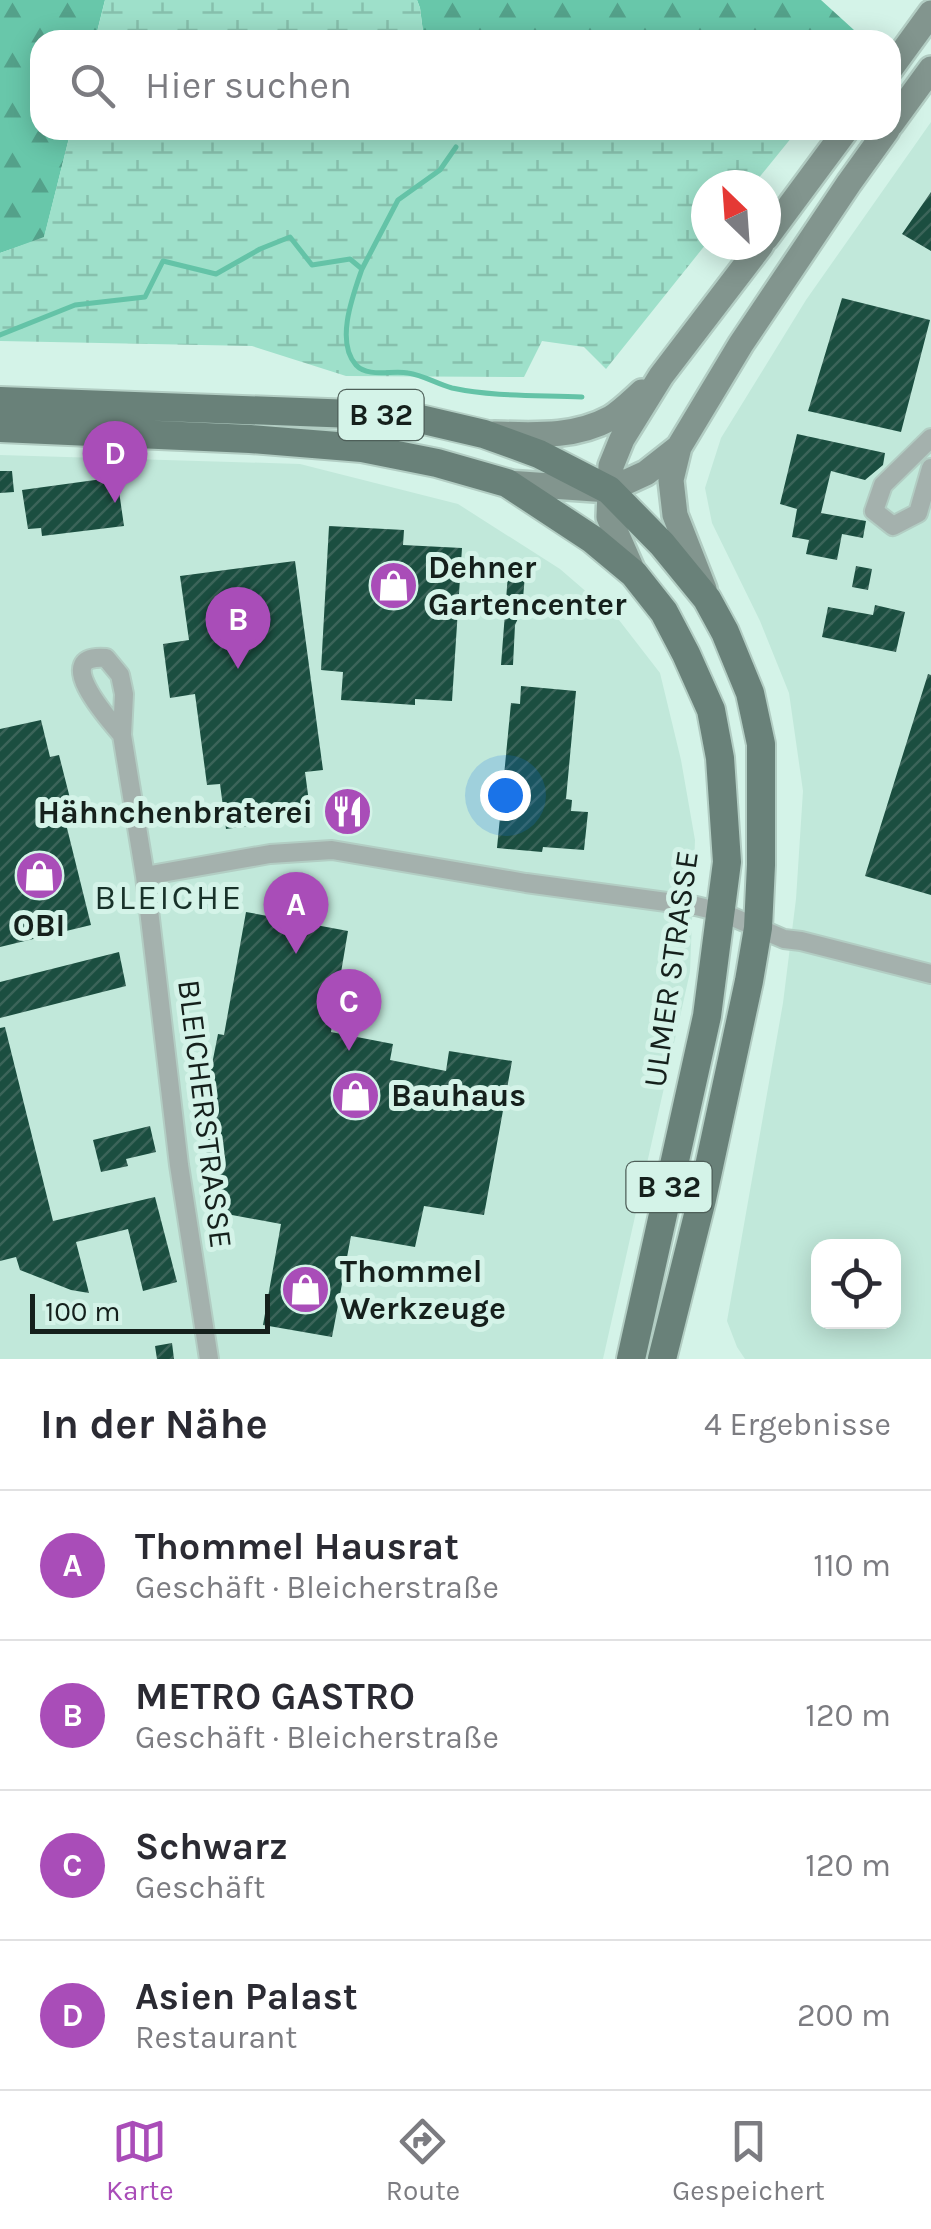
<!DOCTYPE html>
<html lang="de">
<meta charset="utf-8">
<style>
:root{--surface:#fff;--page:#f2f2f3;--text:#2b2b33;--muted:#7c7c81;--line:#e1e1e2;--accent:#a94db8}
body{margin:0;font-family:Karla,sans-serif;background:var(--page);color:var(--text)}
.controls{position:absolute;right:30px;bottom:30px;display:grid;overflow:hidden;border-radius:20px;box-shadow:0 5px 25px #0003}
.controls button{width:90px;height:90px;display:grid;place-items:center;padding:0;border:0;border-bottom:2px solid var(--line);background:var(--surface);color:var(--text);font:50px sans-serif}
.compass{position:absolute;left:691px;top:170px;width:90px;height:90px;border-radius:50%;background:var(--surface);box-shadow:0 5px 25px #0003;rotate:335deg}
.scale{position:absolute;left:30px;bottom:25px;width:240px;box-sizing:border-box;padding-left:10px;border:5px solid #15201c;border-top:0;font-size:28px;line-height:35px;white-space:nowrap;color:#15201c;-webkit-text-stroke:8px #d4f3e8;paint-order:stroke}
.you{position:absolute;left:505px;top:795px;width:35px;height:35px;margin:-25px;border:8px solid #fff;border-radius:50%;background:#1a73e8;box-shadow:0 0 0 15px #1a73e833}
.badge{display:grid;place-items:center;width:65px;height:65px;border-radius:50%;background:var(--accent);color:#fff;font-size:32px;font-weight:700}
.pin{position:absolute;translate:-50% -82px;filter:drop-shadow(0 2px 5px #0008)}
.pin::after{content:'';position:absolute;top:52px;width:35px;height:30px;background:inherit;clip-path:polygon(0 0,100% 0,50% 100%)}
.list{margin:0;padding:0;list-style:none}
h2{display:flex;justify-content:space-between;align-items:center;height:130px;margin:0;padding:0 40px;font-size:42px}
h2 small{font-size:32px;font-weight:400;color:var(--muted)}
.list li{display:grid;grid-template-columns:65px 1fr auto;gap:30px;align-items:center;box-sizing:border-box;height:150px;padding:0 40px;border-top:2px solid var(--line)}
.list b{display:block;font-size:38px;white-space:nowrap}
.list p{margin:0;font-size:32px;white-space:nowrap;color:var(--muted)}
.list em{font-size:32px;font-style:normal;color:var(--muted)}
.icon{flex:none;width:55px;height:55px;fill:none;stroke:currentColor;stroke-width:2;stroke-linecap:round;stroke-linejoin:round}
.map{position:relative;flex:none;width:931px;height:1359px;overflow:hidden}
.search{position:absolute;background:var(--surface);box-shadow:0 5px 25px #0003;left:30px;right:30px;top:30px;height:110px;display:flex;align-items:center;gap:25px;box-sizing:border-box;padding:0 35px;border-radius:30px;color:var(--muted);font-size:38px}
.sheet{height:730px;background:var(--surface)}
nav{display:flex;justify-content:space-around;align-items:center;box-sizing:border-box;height:140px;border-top:2px solid var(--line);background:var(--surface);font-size:28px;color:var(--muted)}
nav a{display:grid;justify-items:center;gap:5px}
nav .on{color:var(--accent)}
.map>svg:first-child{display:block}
</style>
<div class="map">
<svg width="931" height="1359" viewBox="0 0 931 1359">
<defs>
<pattern id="forest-firs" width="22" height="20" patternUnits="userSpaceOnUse" patternTransform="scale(2.5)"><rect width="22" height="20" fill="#68c7aa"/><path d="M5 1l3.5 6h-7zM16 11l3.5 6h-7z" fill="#54a18a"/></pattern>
<pattern id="wetland-marsh" width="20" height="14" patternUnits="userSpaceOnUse" patternTransform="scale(2.5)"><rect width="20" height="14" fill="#9ee0ca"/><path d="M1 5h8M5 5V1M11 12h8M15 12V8" fill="none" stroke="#87c0ad"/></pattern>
<pattern id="building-hatch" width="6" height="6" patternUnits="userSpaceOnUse" patternTransform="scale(2.5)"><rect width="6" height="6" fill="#1b4e40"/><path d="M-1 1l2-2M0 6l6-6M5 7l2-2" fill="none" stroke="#3b6459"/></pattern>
</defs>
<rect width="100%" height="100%" fill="#d4f3e8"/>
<!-- built -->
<path fill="#c1e8da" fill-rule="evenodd" d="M931 122V1359H745L737 1347 727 1321 783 1003 796 899 803 791 789 693 760 621 712 523 705 488 721 438 806 300ZM818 1246H894V1322H818Z
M0 455 300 464 458 504 560 569 619 620 660 673 681 760 695 840 690 972 603 1359H0Z"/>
<!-- forest -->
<path fill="url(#forest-firs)" d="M0 0H105L95 40H40V130H71L44 238 0 253Z
M417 0H821L865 40H424L420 8Z
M450 130H582L522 140Z"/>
<!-- wetland -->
<path fill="url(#wetland-marsh)" d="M105 0H417L420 8 424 40H95Z
M71 130H450L522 140 582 130H791L792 137 753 185H706V244L606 369 584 347 542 341 524 377 346 376 252 346 0 341V253L44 237Z"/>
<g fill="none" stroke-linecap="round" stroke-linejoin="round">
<!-- stream -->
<path stroke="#64c3a7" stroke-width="5" d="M362 269 398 200 440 170 456 147
M0 335 75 305 145 297 163 261 216 274 260 249 290 237 312 265 350 259 362 269C353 295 335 342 356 365 368 378 392 370 408 373 423 375 437 384 452 388 494 397 539 395 582 397"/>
</g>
<!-- building -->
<path fill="url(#building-hatch)" d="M931 192V251L902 234Z
M842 298 930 320 901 432 808 411Z
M797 434 885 453 883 465 865 480 831 471 821 513 866 521 863 538 842 534 837 560 806 554 809 540 792 537 797 509 780 504Z
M0 471H12L14 492 0 493Z
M117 477 124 526 42 536 41 528 28 529 22 490Z
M329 526 404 530 403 545 462 548 452 701 415 699V705L341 700 343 672 321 670Z
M295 561 323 770 305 772 311 817 226 829 220 784 207 785 195 694 170 698 163 644 189 640 180 576Z
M856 566 872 569 868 590 852 587Z
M508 574 525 575 522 610 515 625 513 665H501Z
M875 605 905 612 896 652 822 637 828 607 873 615Z
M928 674 931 675V895L865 876Z
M521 686 576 691 566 799 572 800 571 811 588 812 584 850 543 847 542 852 497 848 511 703 520 704Z
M41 720 50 757 59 755 76 822 66 824 91 925 0 947V729Z
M246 912 348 931 331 1032 393 1044 390 1060 446 1071 449 1051 512 1061 484 1215 424 1206 415 1247 351 1236 332 1337 263 1325 281 1224 216 1212 201 1120 218 1034 224 1035Z
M119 952 126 986 0 1018V982Z
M5 1027 53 1221 155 1197 177 1282 143 1291 128 1229 76 1242 89 1293 71 1290 20 1270 16 1257 0 1261V1028Z
M150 1126 156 1152 126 1159 128 1166 101 1172 93 1140Z
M172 1343 174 1359H157L155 1346Z"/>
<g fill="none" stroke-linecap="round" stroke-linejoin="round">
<defs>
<path id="minor" d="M931 438 883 485 874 511 893 526 918 513 931 468
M122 735C109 720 49 653 106 658L120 675 124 694 122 735 145 876
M209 1359 179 1165 145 876 270 854 332 850 526 883 696 906 721 912 784 939 801 941 931 974"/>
<path id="secondary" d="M891 68 931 13
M891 124 931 69
M766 238 846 130
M494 434C535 435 574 438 611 418 622 411 632 401 642 392
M679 447 671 480 675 515 704 589
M507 483 609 490 646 473 679 447 741 344 849 183 887 130
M634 574 609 517 611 466 622 439 661 376 761 245"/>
<path id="primary" d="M0 401 407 416 484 434 539 454 609 490 662 544 707 599 725 632 750 693 761 744V865L758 928 749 981 702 1199 662 1359
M0 428 250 439 362 448 437 463 507 483 592 539 634 574 664 612 686 654 711 710 720 758 727 862 707 1016 631 1359"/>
</defs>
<!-- minor casing -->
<use href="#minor" stroke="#b2cdc3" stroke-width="22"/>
<!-- secondary casing -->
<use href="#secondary" stroke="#b2cdc3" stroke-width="30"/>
<!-- primary casing -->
<use href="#primary" stroke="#b2cdc3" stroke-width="32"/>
<!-- minor -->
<use href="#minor" stroke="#a4b1ad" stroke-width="18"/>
<!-- secondary -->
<use href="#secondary" stroke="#82958e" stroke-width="25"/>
<!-- primary -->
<use href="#primary" stroke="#698179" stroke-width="28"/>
</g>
<!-- icons -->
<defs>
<symbol id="shop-disc" viewBox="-11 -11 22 22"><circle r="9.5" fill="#a94db8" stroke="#d4f3e8"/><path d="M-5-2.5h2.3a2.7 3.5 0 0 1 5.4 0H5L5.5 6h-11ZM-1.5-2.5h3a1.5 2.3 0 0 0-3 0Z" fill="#fff"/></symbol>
<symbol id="restaurant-disc" viewBox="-11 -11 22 22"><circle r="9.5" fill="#a94db8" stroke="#d4f3e8"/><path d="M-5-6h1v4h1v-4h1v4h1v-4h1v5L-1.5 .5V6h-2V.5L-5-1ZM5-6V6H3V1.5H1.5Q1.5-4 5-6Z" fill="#fff"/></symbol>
</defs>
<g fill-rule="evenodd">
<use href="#shop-disc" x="366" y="558" width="55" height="55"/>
<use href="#restaurant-disc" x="320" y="784" width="55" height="55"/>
<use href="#shop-disc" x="12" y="848" width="55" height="55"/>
<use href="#shop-disc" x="328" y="1068" width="55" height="55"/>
<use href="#shop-disc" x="278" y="1262" width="55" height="55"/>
</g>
<g text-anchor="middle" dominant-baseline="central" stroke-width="10" stroke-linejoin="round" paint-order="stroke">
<!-- shield labels -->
<g fill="#d4f3e8" stroke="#4e5f59" stroke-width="2.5">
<rect x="338.5" y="390" width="85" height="50" rx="8"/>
<rect x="626.5" y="1162" width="85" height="50" rx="8"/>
</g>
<g font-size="30" font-weight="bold" fill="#15201c">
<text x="381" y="415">B 32</text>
<text x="669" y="1187">B 32</text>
</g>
<!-- poi labels -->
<g font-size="32" font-weight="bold" fill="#15201c" stroke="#d4f3e8" text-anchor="start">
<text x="428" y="567">Dehner<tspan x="428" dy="37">Gartencenter</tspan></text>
<text x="313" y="812" text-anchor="end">Hähnchenbraterei</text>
<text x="39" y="925" text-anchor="middle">OBI</text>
<text x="391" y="1095">Bauhaus</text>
<text x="340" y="1271">Thommel<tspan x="340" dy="37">Werkzeuge</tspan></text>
</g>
<!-- street labels -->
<g font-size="32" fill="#15201c" stroke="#d4f3e8">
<text transform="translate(671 969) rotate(-82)">ULMER STRASSE</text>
<text transform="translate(205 1114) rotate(83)">BLEICHERSTRASSE</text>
</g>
<!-- neighbourhood labels -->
<g font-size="35" letter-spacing="2.5" fill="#18322a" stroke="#d4f3e8">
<text x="169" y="897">BLEICHE</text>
</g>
</g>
</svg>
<div class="controls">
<button><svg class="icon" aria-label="locate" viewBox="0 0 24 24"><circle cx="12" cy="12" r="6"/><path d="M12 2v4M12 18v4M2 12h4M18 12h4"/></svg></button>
</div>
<svg class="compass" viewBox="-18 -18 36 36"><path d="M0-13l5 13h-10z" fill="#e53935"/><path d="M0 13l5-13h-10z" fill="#7c7c81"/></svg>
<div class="scale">100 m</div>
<div class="you"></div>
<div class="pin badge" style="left:296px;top:954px">A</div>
<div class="pin badge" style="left:238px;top:669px">B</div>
<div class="pin badge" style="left:349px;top:1051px">C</div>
<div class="pin badge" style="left:115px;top:503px">D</div>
<div class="search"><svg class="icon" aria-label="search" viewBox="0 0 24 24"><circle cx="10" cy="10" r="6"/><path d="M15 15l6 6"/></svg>Hier suchen</div>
</div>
<section class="sheet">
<h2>In der Nähe<small>4 Ergebnisse</small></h2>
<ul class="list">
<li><span class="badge">A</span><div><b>Thommel Hausrat</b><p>Geschäft · Bleicherstraße</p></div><em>110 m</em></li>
<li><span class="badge">B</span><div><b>METRO GASTRO</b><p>Geschäft · Bleicherstraße</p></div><em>120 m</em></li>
<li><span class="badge">C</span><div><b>Schwarz</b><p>Geschäft</p></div><em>120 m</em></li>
<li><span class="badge">D</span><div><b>Asien Palast</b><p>Restaurant</p></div><em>200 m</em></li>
</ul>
</section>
<nav>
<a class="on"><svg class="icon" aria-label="map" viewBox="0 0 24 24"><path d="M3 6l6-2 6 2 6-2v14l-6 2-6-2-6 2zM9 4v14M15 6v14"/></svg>Karte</a>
<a><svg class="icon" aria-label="directions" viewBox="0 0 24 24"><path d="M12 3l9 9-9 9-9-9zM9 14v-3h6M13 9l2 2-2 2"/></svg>Route</a>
<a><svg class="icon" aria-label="saved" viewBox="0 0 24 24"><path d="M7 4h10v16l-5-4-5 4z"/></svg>Gespeichert</a>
</nav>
